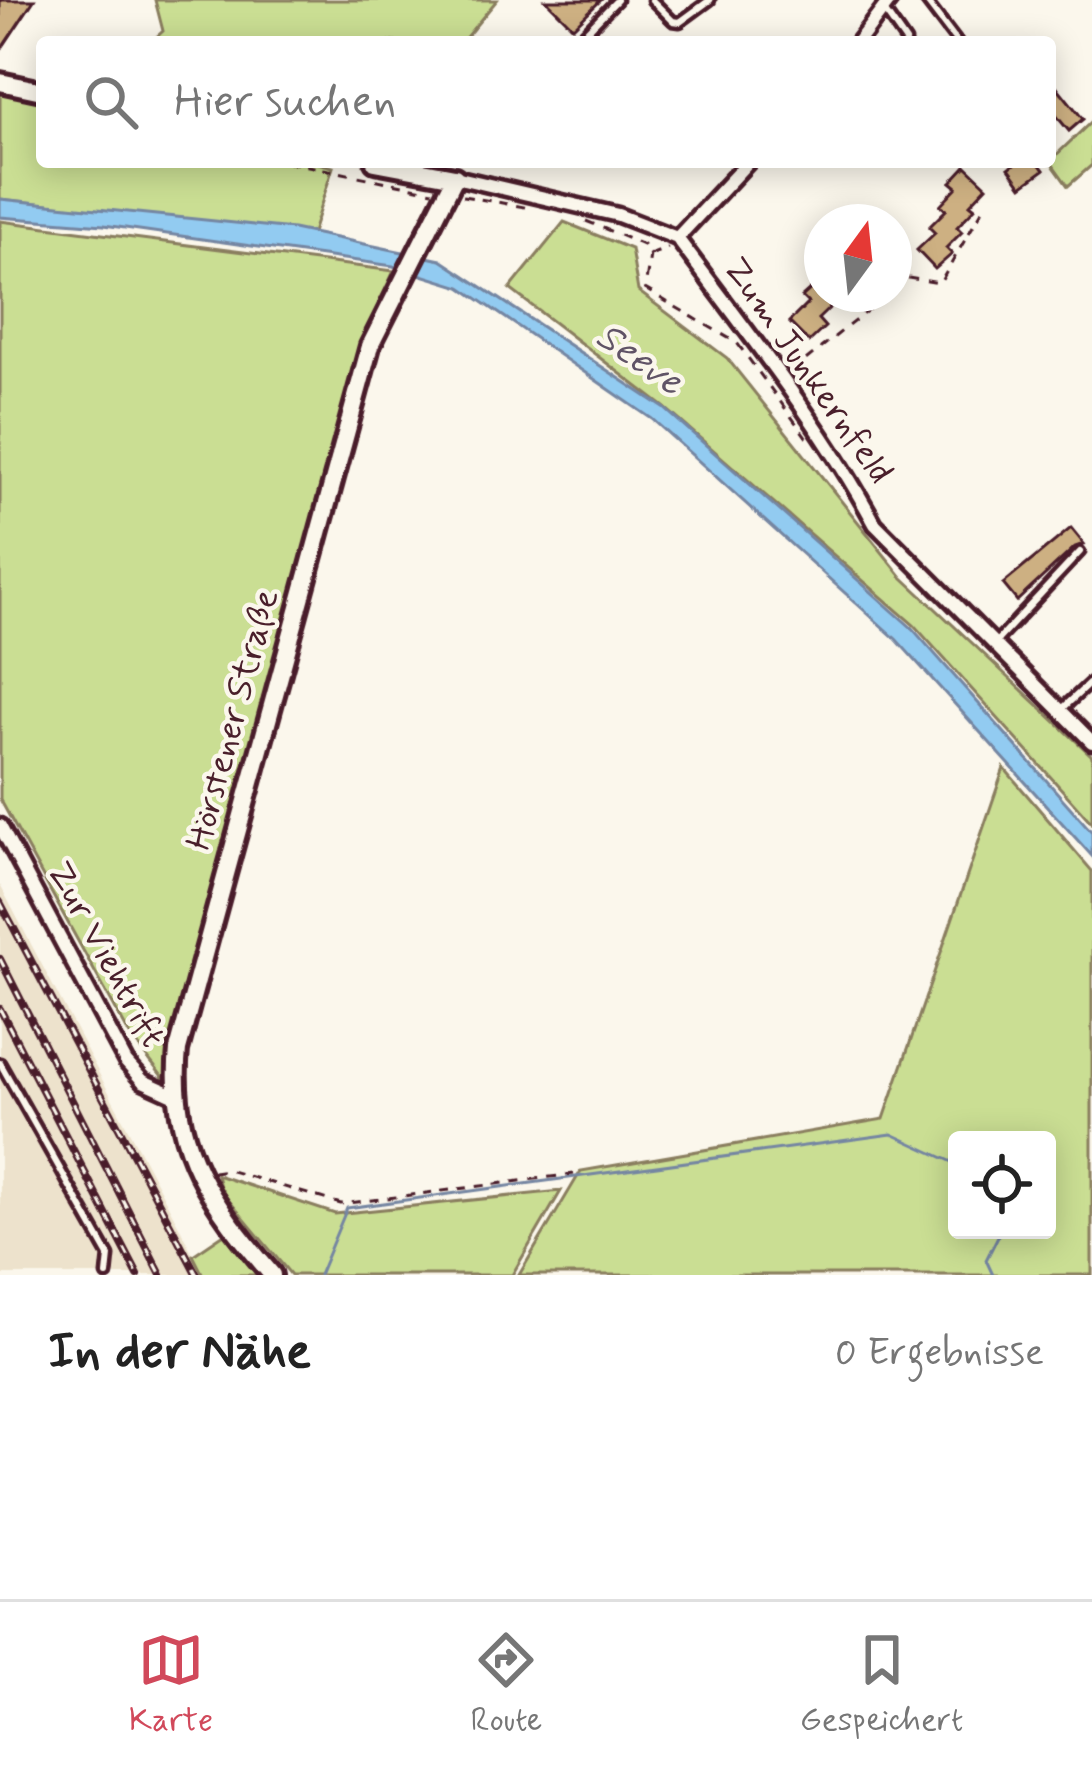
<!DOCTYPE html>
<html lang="de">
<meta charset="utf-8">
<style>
:root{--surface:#fff;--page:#f2f2f2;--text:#222;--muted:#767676;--line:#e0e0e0;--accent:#d1495b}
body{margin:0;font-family:Mynerve,sans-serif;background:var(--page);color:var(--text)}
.controls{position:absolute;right:36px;bottom:36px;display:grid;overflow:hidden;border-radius:12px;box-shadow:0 6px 30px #0003}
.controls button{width:108px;height:108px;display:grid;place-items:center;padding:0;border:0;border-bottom:3px solid var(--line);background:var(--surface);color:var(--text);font:60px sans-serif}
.compass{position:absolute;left:804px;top:204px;width:108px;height:108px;border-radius:50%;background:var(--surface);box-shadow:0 6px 30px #0003;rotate:15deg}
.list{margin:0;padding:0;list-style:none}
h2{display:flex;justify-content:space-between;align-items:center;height:156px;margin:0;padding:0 48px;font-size:51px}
h2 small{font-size:39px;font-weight:400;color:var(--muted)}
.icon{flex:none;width:66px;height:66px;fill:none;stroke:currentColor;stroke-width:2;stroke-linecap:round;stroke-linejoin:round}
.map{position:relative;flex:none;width:1092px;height:1275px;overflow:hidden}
.search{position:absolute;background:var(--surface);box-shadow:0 6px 30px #0003;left:36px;right:36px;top:36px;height:132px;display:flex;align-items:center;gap:30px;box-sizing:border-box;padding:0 42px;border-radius:12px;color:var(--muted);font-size:45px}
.sheet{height:324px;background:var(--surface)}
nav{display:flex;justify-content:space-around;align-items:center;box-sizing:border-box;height:168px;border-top:3px solid var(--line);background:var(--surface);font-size:33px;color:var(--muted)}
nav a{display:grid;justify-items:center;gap:6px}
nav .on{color:var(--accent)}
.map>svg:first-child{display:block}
</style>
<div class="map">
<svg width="1092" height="1275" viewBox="0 0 1092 1275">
<rect width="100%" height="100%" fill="#fbf7ec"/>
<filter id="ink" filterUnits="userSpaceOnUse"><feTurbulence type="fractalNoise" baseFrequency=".00833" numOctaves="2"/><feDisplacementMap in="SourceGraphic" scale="24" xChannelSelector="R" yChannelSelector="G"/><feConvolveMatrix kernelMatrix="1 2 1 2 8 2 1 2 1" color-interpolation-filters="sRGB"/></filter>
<g filter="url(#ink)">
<!-- built -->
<path fill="#ede2cc" d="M0 885 178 1224 203 1275H0Z"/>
<!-- green -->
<path fill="#cade93" stroke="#8a7e5f" stroke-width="3" fill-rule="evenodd" d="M155 0H497L462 42H151L163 31Z
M0 88 42 98V162H314L333 167 312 233 0 199Z
M1092 121V165L1068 186 1050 161Z
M0 221 394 271 362 339 165 1080 129 1034 0 799Z
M564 222 631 249 638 291 727 358 902 577 1092 756V823L914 625 664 407 510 289Z
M1004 768 1092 871V1275H519L581 1171 884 1119ZM957 1140H1047V1230H957Z
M217 1175 335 1214 561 1191 512 1275H291L221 1191Z
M224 1234 257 1275H203L193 1255Z"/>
<!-- water -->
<path fill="#92cbf1" stroke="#7586a2" stroke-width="3" d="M0 199 293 229 441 260 664 408 912 628 1092 832V856L896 639 652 419 461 287 393 266 104 225 0 217Z"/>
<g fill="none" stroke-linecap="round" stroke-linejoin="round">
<!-- stream -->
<path stroke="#7586a2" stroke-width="3" d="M319 1275 347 1208 892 1134 957 1164
M993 1275 986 1260 1001 1230"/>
</g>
<!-- building -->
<path fill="#cdb082" stroke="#4a1f2b" stroke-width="3" d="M0 0H34L0 51Z
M546 0H601L573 27Z
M1050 78 1083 119 1069 131 1050 108Z
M1017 162H1038L1044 170 1022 186 1009 168Z
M966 166 987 186 970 204 975 208 957 227 962 232 946 248 952 254 935 269 917 250 935 233 929 227 946 210 940 205 957 187 951 182Z
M822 279V294H844L818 319 825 327 809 342 789 322 808 303 802 297Z
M1071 528 1084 544 1075 547 1017 601 1003 584Z"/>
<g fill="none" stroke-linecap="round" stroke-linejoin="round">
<defs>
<path id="lane" d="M652 0 673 21 680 22 710 0
M925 0 957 42
M885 12 906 42
M576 42 617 0
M995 643 1080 552
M1061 710 1092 681
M0 1063 109 1256 107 1275"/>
<path id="street" d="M858 42 890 0
M455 177 618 215 677 238
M677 238C746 331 820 422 875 524L1092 742
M677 238 748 162
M0 826 126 1062 143 1081 176 1096"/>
<path id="secondary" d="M0 82 42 91
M272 1275C213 1205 168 1147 178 1050L370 346 455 177 375 162"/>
</defs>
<!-- lane casing -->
<use href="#lane" stroke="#4a1f2b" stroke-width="15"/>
<!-- street casing -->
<use href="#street" stroke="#4a1f2b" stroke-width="21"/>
<!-- secondary casing -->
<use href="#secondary" stroke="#4a1f2b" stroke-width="26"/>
<!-- path -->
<path stroke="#4a1f2b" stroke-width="3" stroke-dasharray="9 9" stroke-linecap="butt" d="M288 162 433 191
M463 196 530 208
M586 221 643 245 650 255 645 289 737 343 807 438
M650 255 668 248
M894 289 908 278 940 283 983 209
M792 371 888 294
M213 1172 228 1170 341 1204 574 1174"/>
<!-- lane -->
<use href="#lane" stroke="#fbf7ec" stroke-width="6"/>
<!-- street -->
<use href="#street" stroke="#fbf7ec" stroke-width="12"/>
<!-- secondary -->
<use href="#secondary" stroke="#fbf7ec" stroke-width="16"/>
<defs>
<path id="rail" d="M0 902 197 1275
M0 959 161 1275
M0 1009 138 1275"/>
</defs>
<!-- rail casing -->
<use href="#rail" stroke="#4a1f2b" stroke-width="8"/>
<!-- rail -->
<use href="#rail" stroke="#fbf7ec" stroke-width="3" stroke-dasharray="9" stroke-linecap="butt"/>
</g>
</g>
<g text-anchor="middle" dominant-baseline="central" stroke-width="9" stroke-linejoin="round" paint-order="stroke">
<!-- street labels -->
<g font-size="36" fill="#4a1f2b" stroke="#fbf7ec">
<text transform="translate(807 371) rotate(55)">Zum Junkernfeld</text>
<text transform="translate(234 720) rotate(-75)">Hörstener Straße</text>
<text transform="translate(105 955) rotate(61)">Zur Viehtrift</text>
</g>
<!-- water labels -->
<g font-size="39" font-style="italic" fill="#605366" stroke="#fbf7ec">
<text transform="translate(639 360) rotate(35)">Seeve</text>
</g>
</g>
</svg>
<div class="controls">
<button><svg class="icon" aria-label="locate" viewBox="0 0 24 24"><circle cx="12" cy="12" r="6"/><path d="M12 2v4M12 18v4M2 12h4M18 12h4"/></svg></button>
</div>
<svg class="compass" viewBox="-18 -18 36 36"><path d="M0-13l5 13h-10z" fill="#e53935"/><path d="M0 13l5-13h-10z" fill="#767676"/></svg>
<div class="search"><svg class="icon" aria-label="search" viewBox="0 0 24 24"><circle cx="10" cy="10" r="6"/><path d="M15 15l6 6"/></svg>Hier suchen</div>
</div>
<section class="sheet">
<h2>In der Nähe<small>0 Ergebnisse</small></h2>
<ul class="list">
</ul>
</section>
<nav>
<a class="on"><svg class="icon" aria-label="map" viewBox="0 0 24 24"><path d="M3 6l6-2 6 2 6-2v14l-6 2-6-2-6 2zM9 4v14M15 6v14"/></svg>Karte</a>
<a><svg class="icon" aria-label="directions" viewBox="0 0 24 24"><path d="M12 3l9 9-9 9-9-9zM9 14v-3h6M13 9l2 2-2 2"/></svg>Route</a>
<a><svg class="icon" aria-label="saved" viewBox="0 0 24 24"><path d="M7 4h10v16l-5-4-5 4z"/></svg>Gespeichert</a>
</nav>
